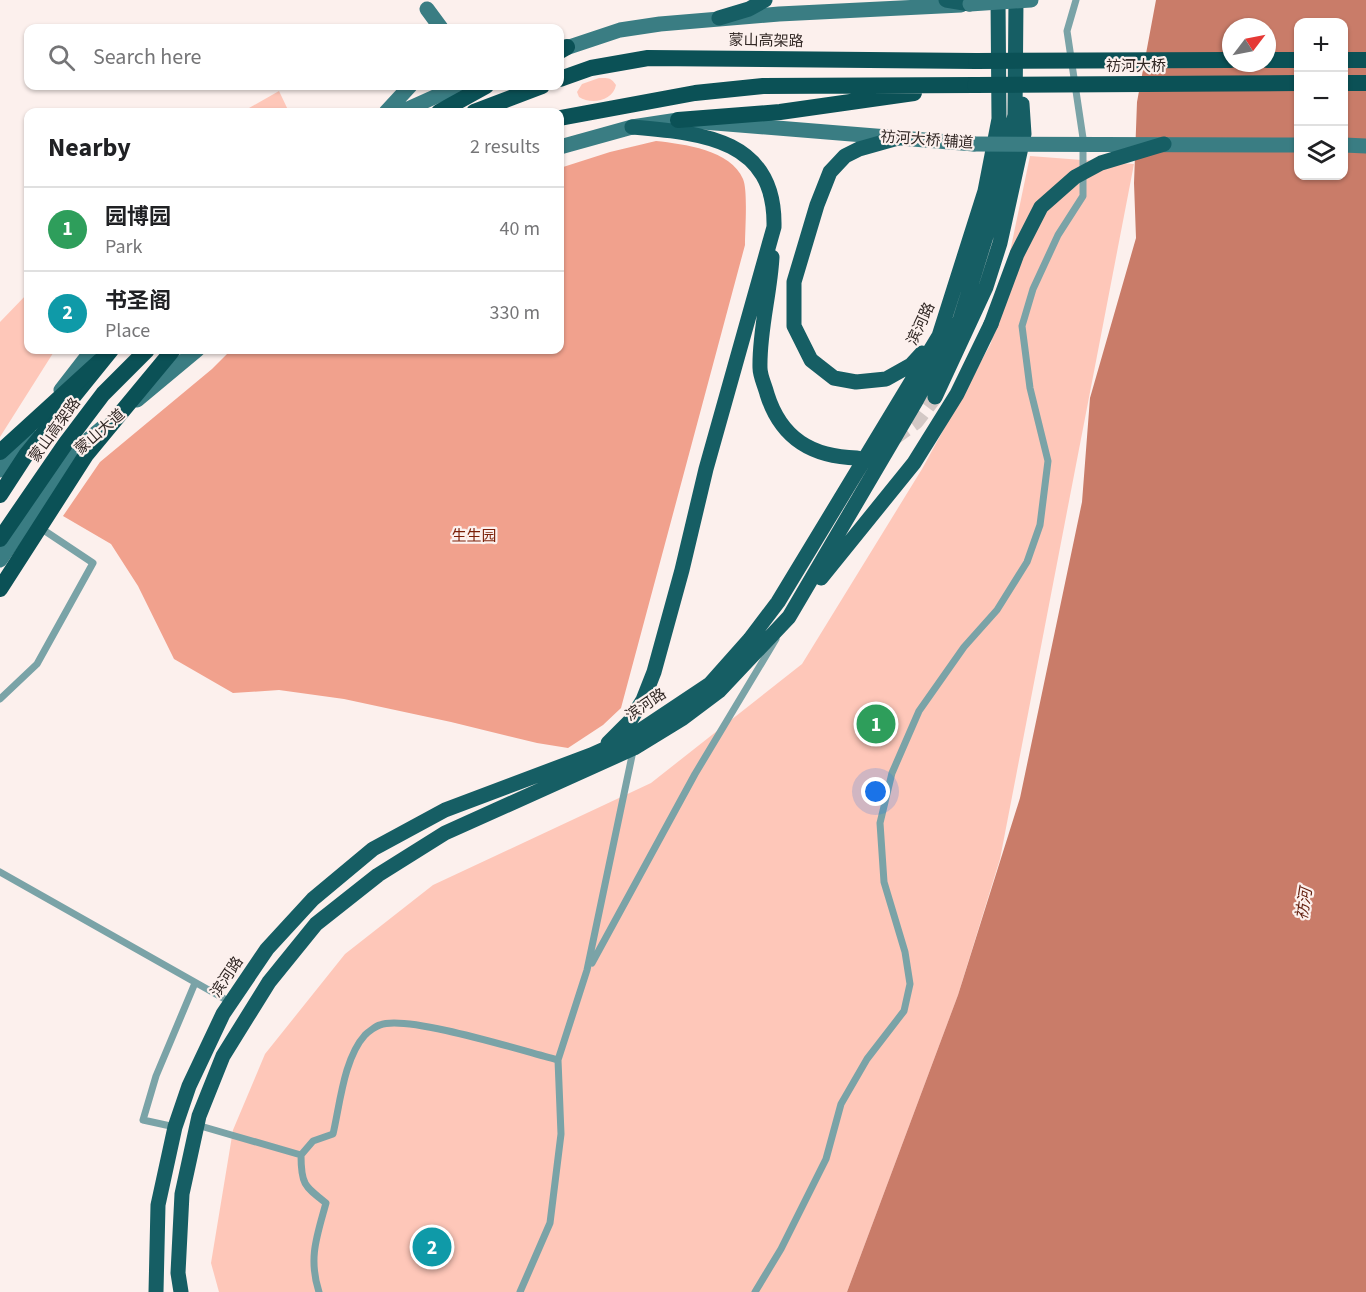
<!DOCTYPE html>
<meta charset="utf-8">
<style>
:root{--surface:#fff;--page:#f6f6f6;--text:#202124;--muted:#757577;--line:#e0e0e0;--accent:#2563eb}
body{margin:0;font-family:"Source Sans 3","Noto Sans SC",sans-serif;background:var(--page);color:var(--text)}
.controls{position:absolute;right:18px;top:18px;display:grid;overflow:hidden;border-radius:12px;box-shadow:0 2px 4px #0004}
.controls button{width:54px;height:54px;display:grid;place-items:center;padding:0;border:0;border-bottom:2px solid var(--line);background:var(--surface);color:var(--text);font:30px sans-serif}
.compass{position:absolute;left:1222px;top:18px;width:54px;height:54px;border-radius:50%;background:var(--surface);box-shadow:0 2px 4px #0004;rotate:58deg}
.you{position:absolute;left:876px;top:792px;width:21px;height:21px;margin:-15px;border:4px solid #fff;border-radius:50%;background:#1a73e8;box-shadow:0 0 0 9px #1a73e833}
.badge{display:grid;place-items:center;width:39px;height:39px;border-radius:50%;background:var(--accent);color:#fff;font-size:20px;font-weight:700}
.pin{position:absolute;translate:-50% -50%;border:3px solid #fff;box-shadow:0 2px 6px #0006}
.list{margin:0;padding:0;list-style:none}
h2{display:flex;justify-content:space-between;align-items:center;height:78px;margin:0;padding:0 24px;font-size:26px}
h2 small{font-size:20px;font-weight:400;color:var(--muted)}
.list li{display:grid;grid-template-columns:39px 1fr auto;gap:18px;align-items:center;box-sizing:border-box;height:84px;padding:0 24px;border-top:2px solid var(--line)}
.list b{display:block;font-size:22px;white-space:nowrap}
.list p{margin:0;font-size:20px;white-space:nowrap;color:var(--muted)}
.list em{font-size:20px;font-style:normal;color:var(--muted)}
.icon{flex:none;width:33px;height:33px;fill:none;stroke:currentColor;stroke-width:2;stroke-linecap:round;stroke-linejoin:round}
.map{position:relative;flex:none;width:1366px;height:1292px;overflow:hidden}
.search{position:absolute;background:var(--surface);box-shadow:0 2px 4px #0004;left:24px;top:24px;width:540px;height:66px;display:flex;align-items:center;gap:15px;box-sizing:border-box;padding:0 21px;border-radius:12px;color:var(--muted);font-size:22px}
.panel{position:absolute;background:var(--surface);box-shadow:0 2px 4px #0004;left:24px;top:108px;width:540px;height:246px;border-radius:12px}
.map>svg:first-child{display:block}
</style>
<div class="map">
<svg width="1366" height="1292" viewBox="0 0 1366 1292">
<rect width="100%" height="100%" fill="#fcf0ed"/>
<!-- green -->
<path fill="#fec7b9" d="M599 78C607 78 611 77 616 85 613 101 591 105 579 97L577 92 582 84Z
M279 91 289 112H242Z
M1030 156 1134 164 1000 859 958 995 847 1292H219L211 1263 233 1130 265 1054 345 954 433 885 651 783 802 664 922 469 991 343Z
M28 293V350H55L0 437V322Z"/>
<!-- forest -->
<path fill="#f1a18d" d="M656 141C684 144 731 150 743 179 748 190 745 231 745 245L621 708 603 725 568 748 537 743 451 722 344 699 279 690 233 693 174 659 138 586 111 544 63 516 100 462 212 369 231 350H560V168L610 152Z"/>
<!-- water -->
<path fill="#c97c69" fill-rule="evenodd" d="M1156 0H1366V1292H847L958 995 1020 798 1082 502 1090 398 1136 238 1134 183 1137 102ZM1298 22H1344V176H1298ZM1231 27H1267V63H1231Z"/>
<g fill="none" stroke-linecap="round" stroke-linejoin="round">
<!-- primary-tunnel -->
<path stroke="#d3c8c5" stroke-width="15" stroke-dasharray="15 8" stroke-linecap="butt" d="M894 438 916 422 935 397"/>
<!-- service -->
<path stroke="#7aa3a7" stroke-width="7" d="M0 699 37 664 93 563 39 527
M0 872 230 1002
M592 963 695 774 776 639
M197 1125 301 1155
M175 1127 143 1120 156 1076 195 983
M319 1292C308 1258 317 1236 326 1203 304 1186 301 1184 301 1155L313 1141 333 1134C340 1104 344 1058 365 1035 368 1032 376 1026 380 1025 407 1014 526 1052 558 1060
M520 1292 550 1223 561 1134 558 1060 587 970 633 751
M755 1292 781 1249 826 1159 841 1104 867 1059 904 1011 910 984 905 952 884 882 880 823 892 773 919 711 964 647 997 610 1027 562 1040 525 1048 461 1030 388 1022 326 1033 289 1058 235 1083 196V138L1067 31 1076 0"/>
<!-- secondary -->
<path stroke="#3a7d83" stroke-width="15" d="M427 9 441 28
M560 50 620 30 660 24 779 14 961 5
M386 112 410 86
M401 112 459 86
M1344 145 1366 146
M560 147 632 127 678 120 974 144
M61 390 92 350
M137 400 197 350
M0 470 28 433
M0 560 77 449 102 428"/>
<!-- primary -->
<path stroke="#165e64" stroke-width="15" d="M946 0 970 4
M719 18 749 9 765 0
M898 138 859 149 845 156 830 172 817 205 794 282V326L811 360 834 378 856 382 886 379 911 365 922 353
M772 257C770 294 759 331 760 368 760 376 765 386 767 394 781 439 812 457 857 458
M935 397 986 287 1000 243 1024 134 1022 104
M821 578 914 463 957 394 991 324
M608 743 630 721 643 700 654 672 682 570 706 469 774 227C776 138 701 133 632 127
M156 1292 158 1205 175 1127 189 1086 223 1014 267 949 313 899 373 849 445 810 591 755 629 738 710 684 750 639 778 602 939 336 985 191 999 119 998 0
M181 1292 178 1273 182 1194 199 1116 223 1056 269 982 316 924 378 875 445 833 634 748 683 718 719 691 789 617 916 401 960 320 988 230 1015 115 1016 0"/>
<!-- trunk -->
<path stroke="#0b5156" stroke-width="16" d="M560 51 567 47
M1267 60H1298
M1344 60H1366
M560 79 591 68 648 58 976 61
M1344 83H1366
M439 112 486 86
M474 112 542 86
M560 118 695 93 763 86 975 85
M678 120 780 112 914 93
M0 495 26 455 111 350
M0 539 66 443 103 394 147 350"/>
<!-- secondary-bridge -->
<path stroke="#3a7d83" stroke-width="15" d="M970 4 1031 0
M974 144 1298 145"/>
<!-- primary-bridge -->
<path stroke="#165e64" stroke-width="15" d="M991 324 1017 254 1041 207 1075 177 1101 163 1164 144"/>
<!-- trunk-bridge -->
<path stroke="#0b5156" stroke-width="16" d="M976 61 1231 60
M975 85 1298 83
M0 452 100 361
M0 589 86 455 173 350"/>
</g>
<g text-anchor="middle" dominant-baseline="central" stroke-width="4.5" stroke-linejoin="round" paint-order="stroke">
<!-- street labels -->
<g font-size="15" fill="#312724" stroke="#fcf0ed">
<text transform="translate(766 41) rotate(1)">蒙山高架路</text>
<text x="1136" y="66">祊河大桥</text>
<text transform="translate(927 140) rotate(4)">祊河大桥 辅道</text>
<text transform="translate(921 324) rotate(-65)">滨河路</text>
<text transform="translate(55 430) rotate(-54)">蒙山高架路</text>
<text transform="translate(100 432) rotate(-41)">蒙山大道</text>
<text transform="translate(646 705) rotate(-34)">滨河路</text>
<text transform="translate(227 977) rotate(-56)">滨河路</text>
</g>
<!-- park labels -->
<g font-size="15" fill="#7a1e06" stroke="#fcf0ed">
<text x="474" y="536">生生园</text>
</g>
<!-- water labels -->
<g font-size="16" font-style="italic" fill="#601b0a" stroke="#fcf0ed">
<text transform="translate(1304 904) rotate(-81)">祊河</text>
</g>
</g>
</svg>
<div class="controls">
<button>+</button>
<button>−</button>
<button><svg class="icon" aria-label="layers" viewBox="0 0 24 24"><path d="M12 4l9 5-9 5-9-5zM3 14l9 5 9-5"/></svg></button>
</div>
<svg class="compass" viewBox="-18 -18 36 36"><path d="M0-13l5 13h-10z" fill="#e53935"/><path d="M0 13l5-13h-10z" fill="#757577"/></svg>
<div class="you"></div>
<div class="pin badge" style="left:876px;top:724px;background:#2e9e5b">1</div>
<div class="pin badge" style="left:432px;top:1247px;background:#0f9aa8">2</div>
<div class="search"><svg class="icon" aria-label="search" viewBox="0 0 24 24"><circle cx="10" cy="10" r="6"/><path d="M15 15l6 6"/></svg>Search here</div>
<section class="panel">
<h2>Nearby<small>2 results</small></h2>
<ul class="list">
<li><span class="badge" style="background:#2e9e5b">1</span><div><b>园博园</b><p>Park</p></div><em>40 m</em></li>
<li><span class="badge" style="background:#0f9aa8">2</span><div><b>书圣阁</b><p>Place</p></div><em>330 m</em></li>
</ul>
</section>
</div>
